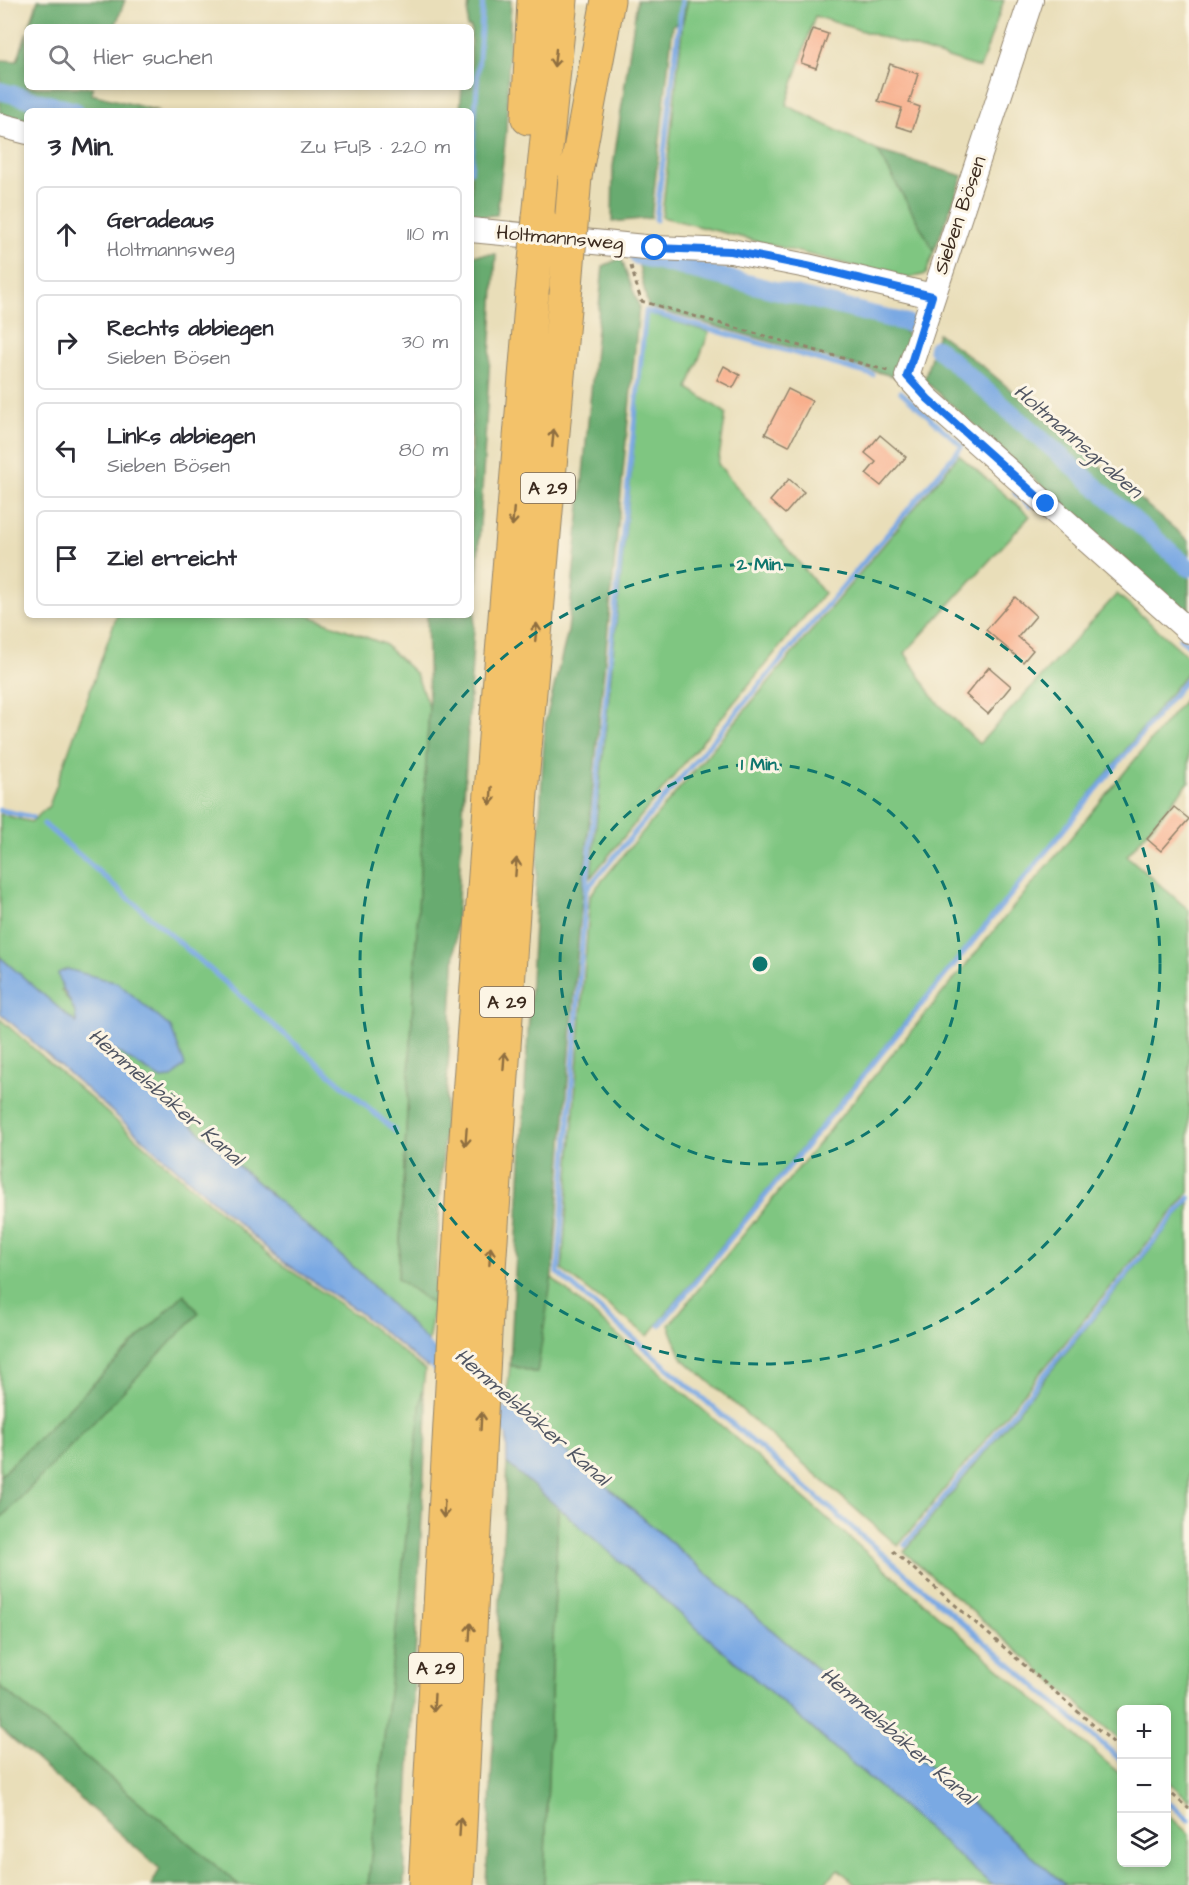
<!DOCTYPE html>
<html lang="de">
<meta charset="utf-8">
<style>
:root{--surface:#fff;--page:#f2f2f3;--text:#2b2b33;--muted:#7c7c81;--line:#e1e1e2}
body{margin:0;font-family:"Architects Daughter",sans-serif;background:var(--page);color:var(--text)}
.controls{position:absolute;right:18px;bottom:18px;display:grid;overflow:hidden;border-radius:9px;box-shadow:0 3px 9px #0003}
.controls button{width:54px;height:54px;display:grid;place-items:center;padding:0;border:0;border-bottom:2px solid var(--line);background:var(--surface);color:var(--text);font:30px sans-serif}
.stop{position:absolute;width:18px;height:18px;margin:-14px;border:4px solid #1a73e8;border-radius:50%;background:#fff}
.stop.end{background:#1a73e8;border-color:#fff;box-shadow:0 2px 6px #0008}
.list{margin:0;padding:0;list-style:none}
h2{display:flex;justify-content:space-between;align-items:center;height:78px;margin:0;padding:0 24px;font-size:26px}
h2 small{font-size:20px;font-weight:400;color:var(--muted)}
.list li{display:grid;grid-template-columns:39px 1fr auto;gap:18px;align-items:center;box-sizing:border-box;height:96px;margin:0 12px 12px;padding:0 12px;border:2px solid var(--line);border-radius:9px}
.list b{display:block;font-size:22px;white-space:nowrap}
.list p{margin:0;font-size:20px;white-space:nowrap;color:var(--muted)}
.list em{font-size:20px;font-style:normal;color:var(--muted)}
.icon{flex:none;width:33px;height:33px;fill:none;stroke:currentColor;stroke-width:2;stroke-linecap:round;stroke-linejoin:round}
.map{position:relative;flex:none;width:1189px;height:1885px;overflow:hidden}
.search{position:absolute;background:var(--surface);box-shadow:0 3px 9px #0003;left:24px;top:24px;width:450px;height:66px;display:flex;align-items:center;gap:15px;box-sizing:border-box;padding:0 21px;border-radius:9px;color:var(--muted);font-size:22px}
.panel{position:absolute;background:var(--surface);box-shadow:0 3px 9px #0003;left:24px;top:108px;width:450px;height:510px;border-radius:9px}
.map>svg:first-child{display:block}
</style>
<div class="map">
<svg width="1189" height="1885" viewBox="0 0 1189 1885">
<rect width="100%" height="100%" fill="#fcf5e5"/>
<filter id="ink" filterUnits="userSpaceOnUse"><feTurbulence type="fractalNoise" baseFrequency=".0167" numOctaves="2"/><feDisplacementMap in="SourceGraphic" scale="12" xChannelSelector="R" yChannelSelector="G"/><feConvolveMatrix kernelMatrix="1 2 1 2 8 2 1 2 1" color-interpolation-filters="sRGB"/></filter>
<filter id="wash" filterUnits="userSpaceOnUse"><feTurbulence type="fractalNoise" baseFrequency=".008" numOctaves="4" result="noise"/><feDisplacementMap in="SourceGraphic" scale="24" xChannelSelector="R" yChannelSelector="G"/><feGaussianBlur stdDeviation="1.35" result="paint"/><feColorMatrix in="noise" values="0 0 0 0 0 0 0 0 0 0 0 0 0 0 0 0 0 1.4 0 .05"/><feComposite in="paint" operator="in"/></filter>
<g filter="url(#wash)">
<rect width="100%" height="100%" fill="#e9deb9"/>
<!-- green -->
<path fill="#7fc681" stroke="#5d7850" stroke-width="1.5" d="M688 0H1004L980 68 815 16 786 105 878 151 934 251 926 274 905 279 662 217 683 20Z
M647 313 709 332 688 388 726 413 718 464 824 593 591 877Z
M959 455 1030 516 905 653 935 700 979 744 1117 594 1189 657V670L1065 826 648 1336 562 1270 590 895Z
M117 615H307L384 644 416 674 429 707 398 1279 434 1305 428 1342 359 1272 110 1053 113 1050 134 1060 118 983 100 979 61 990 75 1010 77 1024 0 957V814L31 822 49 806Z
M1189 694V782L1127 856 1189 910V1192L898 1546 682 1358 669 1325Z
M0 1019 275 1260 359 1317 425 1370 368 1885H239L0 1686V1519L198 1313 183 1295 0 1476Z
M1189 1201V1800L1167 1780 1166 1710H1122L1121 1741 904 1552Z
M550 1276 1121 1775 1122 1862H1166L1167 1814 1189 1834V1885H1065L552 1439 506 1405 510 1365 537 1373Z
M558 1507 992 1885H857L838 1869 823 1885H544Z"/>
<!-- forest -->
<path fill="#67ab6f" stroke="#516a46" stroke-width="1.5" d="M38 0H125L115 27H29Z
M469 0H511L506 133 497 215 471 217V111H460L462 87H471V27H467Z
M637 0H688L683 20 673 25 651 218 612 222 613 167Z
M27 32V87H93L91 94 159 111H27V124L0 117V60L17 61Z
M878 151 963 176 934 251Z
M496 254 434 1305 398 1279 429 707 427 615H471V255Z
M621 258 639 306 580 919 554 1262 537 1373 510 1365 545 723 568 631 603 266Z
M638 261 903 330 911 340 892 376 648 307Z
M938 333 985 368 1189 541V617L924 380Z
M184 1294 199 1313 0 1519V1476Z
M422 1390 427 1411 404 1885H368Z
M507 1463 558 1507 544 1885H486Z
M0 1686 239 1885H151L160 1869 0 1728Z"/>
<!-- water -->
<path fill="#7aa9e3" stroke="#5a6a80" stroke-width="1.5" d="M0 957 76 1023C77 1005 62 995 58 973L67 969 118 983 171 1028 185 1065 172 1078 161 1079 114 1050 111 1054 359 1272 428 1342 427 1367 356 1310 280 1260 0 1013Z
M506 1405 552 1439 1065 1885H992L507 1463Z"/>
<g fill="none" stroke-linecap="round" stroke-linejoin="round">
<!-- stream -->
<path stroke="#7aa9e3" stroke-width="5" d="M471 171 483 0
M656 220 682 0
M901 392 962 446 586 890 558 1273 1122 1761
M1015 493 1030 506
M1180 638 1189 645
M0 810 32 817
M44 824 395 1131
M586 889 646 311 873 375
M660 1325 1189 676
M905 1545 1189 1198
M1166 1800 1189 1820"/>
<!-- canal -->
<path stroke="#7aa9e3" stroke-width="18" d="M0 91 75 111
M638 256 907 323
M937 348 1189 568
M409 1338 454 1377
M479 1399 524 1438"/>
</g>
<g id="blocks">
<!-- building -->
<path fill="#f8af8c" d="M813 29 828 34 816 68 801 63Z
M890 64 918 74 909 103 920 107 912 131 896 126 902 108 878 101Z
M724 366 740 375 733 388 717 380Z
M788 389 812 401 789 446 765 434Z
M880 435 906 457 881 486 866 474 876 462 865 453Z
M789 479 804 492 785 514 770 501Z
M1015 597 1036 616 1018 637 1033 650 1023 662 986 630Z
M989 667 1011 686 988 714 966 695Z
M1174 807 1189 819 1161 851 1147 839Z"/>
</g>
</g>
<g filter="url(#ink)">
<use href="#blocks" fill-opacity="0" stroke="#92846c" stroke-width="1.5"/>
<g fill="none" stroke-linecap="round" stroke-linejoin="round">
<defs>
<path id="minor" d="M1031 0 907 376 928 399 1189 631
M0 125 27 132
M471 230 655 248 731 251 807 266 932 296"/>
<path id="highway" d="M528 118 534 0
M575 177 608 0
M539 218 561 0
M425 1885 464 1165 495 738 532 293
M457 1885 486 1314 521 793 566 286"/>
</defs>
<!-- minor casing -->
<use href="#minor" stroke="#92846c" stroke-width="26"/>
<!-- highway casing -->
<use href="#highway" stroke="#92846c" stroke-width="35"/>
<!-- path -->
<path stroke="#92846c" stroke-width="3" stroke-dasharray="4.5 4.5" stroke-linecap="butt" d="M631 266 641 301 888 371
M893 1551 1122 1750
M1166 1789 1189 1809"/>
<!-- minor -->
<use href="#minor" stroke="#fff" stroke-width="24"/>
<!-- highway -->
<use href="#highway" stroke="#f3c26a" stroke-width="33"/>
<defs>
<path id="highway-bridge" d="M566 286 575 177
M532 293 539 218"/>
</defs>
<!-- highway-bridge casing -->
<use href="#highway-bridge" stroke="#92846c" stroke-width="35" stroke-linecap="butt"/>
<!-- highway-bridge -->
<use href="#highway-bridge" stroke="#f3c26a" stroke-width="33"/>
</g>
<!-- one-way arrows -->
<defs><path id="oneway-shaft" d="M-6 0H5M1.5-3L5.5 0L1.5 3" fill="none" stroke-width="1.6" stroke-linecap="round" stroke-linejoin="round" transform="scale(1.5)"/></defs>
<g stroke="#8e6e40">
<use href="#oneway-shaft" transform="translate(555 58) rotate(96)"/>
<use href="#oneway-shaft" transform="translate(553 438) rotate(-85)"/>
<use href="#oneway-shaft" transform="translate(513 517) rotate(95)"/>
<use href="#oneway-shaft" transform="translate(536 632) rotate(-85)"/>
<use href="#oneway-shaft" transform="translate(491 796) rotate(94)"/>
<use href="#oneway-shaft" transform="translate(516 867) rotate(-86)"/>
<use href="#oneway-shaft" transform="translate(504 1061) rotate(-86)"/>
<use href="#oneway-shaft" transform="translate(466 1137) rotate(94)"/>
<use href="#oneway-shaft" transform="translate(490 1256) rotate(-86)"/>
<use href="#oneway-shaft" transform="translate(481 1421) rotate(-87)"/>
<use href="#oneway-shaft" transform="translate(444 1509) rotate(93)"/>
<use href="#oneway-shaft" transform="translate(470 1632) rotate(-87)"/>
<use href="#oneway-shaft" transform="translate(434 1703) rotate(93)"/>
<use href="#oneway-shaft" transform="translate(460 1827) rotate(-87)"/>
</g>
</g>
<g fill="none" stroke-linecap="round" stroke-linejoin="round" filter="url(#ink)">
<!-- route -->
<path stroke="#1a73e8" stroke-width="8" d="M655 248 731 251 807 266 932 296 907 376 928 399 1046 504"/>
</g>
<!-- distance rings -->
<g fill="none" stroke="#0f766e" stroke-width="3" stroke-dasharray="10 8">
<circle cx="760" cy="964" r="200"/>
<circle cx="760" cy="964" r="400"/>
</g>
<g text-anchor="middle" dominant-baseline="central" stroke-width="6" stroke-linejoin="round" paint-order="stroke">
<!-- shield labels -->
<g fill="#fcf5e5" stroke="#75675a" stroke-width="1.5">
<rect x="521" y="473" width="54" height="30" rx="4.5"/>
<rect x="480" y="987" width="54" height="30" rx="4.5"/>
<rect x="409" y="1653" width="54" height="30" rx="4.5"/>
</g>
<g font-size="18" font-weight="bold" fill="#3b2a1e">
<text x="548" y="488">A 29</text>
<text x="507" y="1002">A 29</text>
<text x="436" y="1668">A 29</text>
</g>
<!-- street labels -->
<g font-size="20" fill="#3b2a1e" stroke="#fcf5e5">
<text transform="translate(960 215) rotate(-71)">Sieben Bösen</text>
<text transform="translate(560 238) rotate(5)">Holtmannsweg</text>
</g>
<!-- water labels -->
<g font-size="21" font-style="italic" fill="#515663" stroke="#fcf5e5">
<text transform="translate(1078 441) rotate(41)">Holtmannsgraben</text>
<text transform="translate(166 1097) rotate(41)">Hemmelsbäker Kanal</text>
<text transform="translate(532 1417) rotate(41)">Hemmelsbäker Kanal</text>
<text transform="translate(898 1736) rotate(41)">Hemmelsbäker Kanal</text>
</g>
</g>
<circle cx="760" cy="964" r="9" fill="#0f766e" stroke="#fcf5e5" stroke-width="3"/>
<g font-size="18" text-anchor="middle" font-weight="bold" fill="#0f766e" stroke="#fcf5e5" stroke-width="6" stroke-linejoin="round" paint-order="stroke">
<text x="760" y="570">2 Min.</text>
<text x="760" y="770">1 Min.</text>
</g>
</svg>
<div class="controls">
<button>+</button>
<button>−</button>
<button><svg class="icon" aria-label="layers" viewBox="0 0 24 24"><path d="M12 4l9 5-9 5-9-5zM3 14l9 5 9-5"/></svg></button>
</div>
<div class="stop" style="left:655px;top:248px"></div>
<div class="stop end" style="left:1046px;top:504px"></div>
<div class="search"><svg class="icon" aria-label="search" viewBox="0 0 24 24"><circle cx="10" cy="10" r="6"/><path d="M15 15l6 6"/></svg>Hier suchen</div>
<section class="panel">
<h2>3 Min.<small>Zu Fuß · 220 m</small></h2>
<ul class="list">
<li><svg class="icon" aria-label="ahead" viewBox="0 0 24 24"><path d="M12 20V5M6 11l6-6 6 6"/></svg><div><b>Geradeaus</b><p>Holtmannsweg</p></div><em>110 m</em></li>
<li><svg class="icon" aria-label="right" viewBox="0 0 24 24"><path d="M7 20v-9h11M14 6l5 5-5 5"/></svg><div><b>Rechts abbiegen</b><p>Sieben Bösen</p></div><em>30 m</em></li>
<li><svg class="icon" aria-label="left" viewBox="0 0 24 24"><path d="M17 20v-9H6M10 6l-5 5 5 5"/></svg><div><b>Links abbiegen</b><p>Sieben Bösen</p></div><em>80 m</em></li>
<li><svg class="icon" aria-label="arrive" viewBox="0 0 24 24"><path d="M6 21V4h12l-3 4 3 4H6"/></svg><div><b>Ziel erreicht</b></div></li>
</ul>
</section>
</div>
